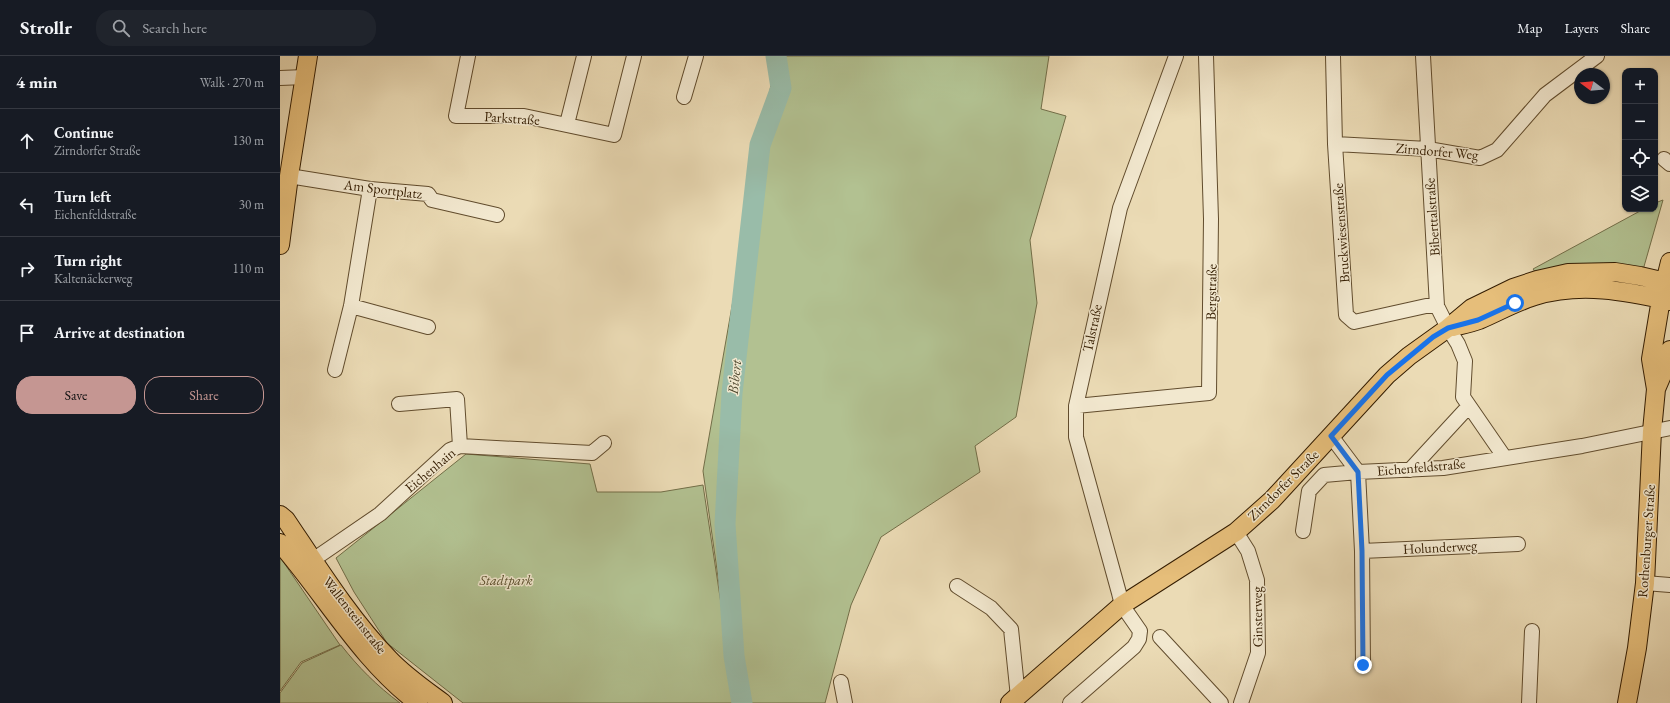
<!DOCTYPE html>
<meta charset="utf-8">
<style>
:root{--surface:#171b24;--page:#20242c;--text:#f1f3f6;--muted:#9ea1a6;--line:#363941;--accent:#c59692}
body{margin:0;font-family:"EB Garamond",serif;background:var(--page);color:var(--text)}
.controls{position:absolute;right:12px;top:12px;display:grid;overflow:hidden;border-radius:8px;box-shadow:0 1px 3px #0004}
.controls button{width:36px;height:36px;display:grid;place-items:center;padding:0;border:0;border-bottom:1px solid var(--line);background:var(--surface);color:var(--text);font:20px sans-serif}
.compass{position:absolute;left:1294px;top:12px;width:36px;height:36px;border-radius:50%;background:var(--surface);box-shadow:0 1px 3px #0004;rotate:286deg}
.stop{position:absolute;width:12px;height:12px;margin:-9px;border:3px solid #1a73e8;border-radius:50%;background:#fff}
.stop.end{background:#1a73e8;border-color:#fff;box-shadow:0 1px 4px #0008}
.list{margin:0;padding:0;list-style:none}
h2{display:flex;justify-content:space-between;align-items:center;height:52px;margin:0;padding:0 16px;font-size:17px}
h2 small{font-size:13px;font-weight:400;color:var(--muted)}
.list li{display:grid;grid-template-columns:26px 1fr auto;gap:12px;align-items:center;box-sizing:border-box;height:64px;padding:0 16px;border-top:1px solid var(--line)}
.list b{display:block;font-size:15px;white-space:nowrap}
.list p{margin:0;font-size:13px;white-space:nowrap;color:var(--muted)}
.list em{font-size:13px;font-style:normal;color:var(--muted)}
.actions{display:flex;gap:8px;padding:12px 16px}
.actions a{flex:1;padding:9px 0;border:1px solid var(--accent);border-radius:16px;text-align:center;font-size:14px;color:var(--accent)}
.actions .main{background:var(--accent);color:#111}
.icon{flex:none;width:22px;height:22px;fill:none;stroke:currentColor;stroke-width:2;stroke-linecap:round;stroke-linejoin:round}
.map{position:relative;flex:none;width:1390px;height:647px;overflow:hidden}
header{display:flex;align-items:center;gap:24px;box-sizing:border-box;height:56px;padding:0 20px;background:var(--surface);border-bottom:1px solid var(--line)}
header strong{font-size:19px}
nav{display:flex;gap:22px;margin-inline-start:auto;font-size:14px}
.search{width:280px;height:36px;background:var(--page);display:flex;align-items:center;gap:10px;box-sizing:border-box;padding:0 14px;border-radius:16px;color:var(--muted);font-size:15px}
main{display:flex}
aside{flex:1;background:var(--surface)}
.map>svg:first-child{display:block}
</style>
<header>
<strong>Strollr</strong>
<div class="search"><svg class="icon" aria-label="search" viewBox="0 0 24 24"><circle cx="10" cy="10" r="6"/><path d="M15 15l6 6"/></svg>Search here</div>
<nav><a>Map</a><a>Layers</a><a>Share</a></nav>
</header>
<main>
<aside>
<h2>4 min<small>Walk · 270 m</small></h2>
<ul class="list">
<li><svg class="icon" aria-label="ahead" viewBox="0 0 24 24"><path d="M12 20V5M6 11l6-6 6 6"/></svg><div><b>Continue</b><p>Zirndorfer Straße</p></div><em>130 m</em></li>
<li><svg class="icon" aria-label="left" viewBox="0 0 24 24"><path d="M17 20v-9H6M10 6l-5 5 5 5"/></svg><div><b>Turn left</b><p>Eichenfeldstraße</p></div><em>30 m</em></li>
<li><svg class="icon" aria-label="right" viewBox="0 0 24 24"><path d="M7 20v-9h11M14 6l5 5-5 5"/></svg><div><b>Turn right</b><p>Kaltenäckerweg</p></div><em>110 m</em></li>
<li><svg class="icon" aria-label="arrive" viewBox="0 0 24 24"><path d="M6 21V4h12l-3 4 3 4H6"/></svg><div><b>Arrive at destination</b></div></li>
</ul>
<div class="actions"><a class="main">Save</a><a>Share</a></div>
</aside>
<div class="map">
<svg width="1390" height="647" viewBox="0 0 1390 647">
<rect width="100%" height="100%" fill="#ebdbb5"/>
<filter id="stains"><feTurbulence type="fractalNoise" baseFrequency=".005" numOctaves="4"/><feColorMatrix values="0 0 0 0 .2 0 0 0 0 .09 0 0 0 0 .02 0 0 0 .5 -.17"/></filter>
<radialGradient id="worn" r=".72"><stop offset=".6" stop-color="#630" stop-opacity="0"/><stop offset="1" stop-color="#630" stop-opacity=".3"/></radialGradient>
<!-- green -->
<path fill="#b2c191" stroke="#726e48" d="M496 0H769L761 53 786 60 750 184 757 247 736 361 695 390 700 416 601 481 571 549 545 647H183L107 587 74 536 56 502 186 398 310 408 317 436H381L423 429 452 620 423 415Z
M1383 144 1363 214 1257 218 1253 213 1360 155 1375 153V147Z
M0 501 60 589 21 606 0 635Z
M61 589C78 611 97 630 120 647H0V637L22 607Z"/>
<g fill="none" stroke-linecap="round" stroke-linejoin="round">
<!-- river -->
<path stroke="#99bca9" stroke-width="21" d="M462 647 454 600 445 468 452 337 480 89 501 32 496 0"/>
<defs>
<path id="minor" d="M188 0 176 60H244L334 79 354 0
M1053 0 1055 88 1066 259 1074 266 1146 250H1157
M1143 0 1157 250 1168 272 1178 288 1185 305 1183 341 1225 402
M0 22 25 21
M404 41 416 0
M287 68 304 0
M1055 88 1148 93 1200 102 1217 94 1265 39 1317 0
M1384 103 1390 108
M9 120 90 133 148 138 152 144 217 159
M71 250 148 271
M55 314 71 250 90 133
M119 348 177 343 180 390
M796 350 929 337 931 163 926 0
M1051 380 1078 416 1163 412 1302 390 1390 372
M1130 414 1189 350
M1023 475 1029 435 1044 419 1078 416 1082 495 1083 609
M956 476 968 495 977 524 978 597 961 647
M1082 495 1238 488
M24 510 100 458 170 394 180 390 312 397 324 387
M1365 527 1390 529
M677 530 711 552 731 573 738 641
M880 581 941 647
M561 626 565 647
M790 647 854 591 859 583 860 575 842 549 839 537 796 381V350L840 152 896 0
M1249 647 1252 575"/>
<path id="major" d="M0 189 9 120 28 0
M1173 271C1181 269 1191 267 1199 264 1218 256 1235 246 1255 240 1300 226 1346 235 1390 245
M1376 333 1388 305 1390 294
M0 459 6 464C37 510 70 563 109 603 125 620 144 633 163 647
M0 487C46 540 81 604 138 647
M730 647 842 549 956 476 992 444 1107 319 1129 300 1168 272 1192 252 1233 232 1257 224 1288 217 1335 216 1360 220 1390 227
M1347 647 1357 592 1365 527 1372 375 1376 333 1371 303 1381 243 1390 206"/>
</defs>
<!-- minor casing -->
<use href="#minor" stroke="#614c2d" stroke-width="16"/>
<!-- major casing -->
<use href="#major" stroke="#331c00" stroke-width="20"/>
<!-- minor -->
<use href="#minor" stroke="#f2e8cf" stroke-width="14"/>
<!-- major -->
<use href="#major" stroke="#e6be7a" stroke-width="18"/>
</g>
<g fill="none" stroke-linecap="round" stroke-linejoin="round">
<!-- route -->
<path stroke="#1a73e8" stroke-width="5" d="M1083 609 1082 495 1078 416 1051 380 1107 319 1153 281 1168 272 1198 264 1235 247"/>
</g>
<g text-anchor="middle" dominant-baseline="central" stroke-width="3" stroke-linejoin="round" paint-order="stroke">
<!-- street labels -->
<g font-size="14" fill="#331c00" stroke="#f2e8cf">
<text transform="translate(232 62) rotate(4)">Parkstraße</text>
<text transform="translate(1157 95) rotate(5)">Zirndorfer Weg</text>
<text transform="translate(103 133) rotate(7)">Am Sportplatz</text>
<text transform="translate(1152 161) rotate(-94)">Biberttalstraße</text>
<text transform="translate(1061 177) rotate(-94)">Bruckwiesenstraße</text>
<text transform="translate(931 236) rotate(-89)">Bergstraße</text>
<text transform="translate(812 272) rotate(-78)">Talstraße</text>
<text transform="translate(1141 411) rotate(-5)">Eichenfeldstraße</text>
<text transform="translate(150 414) rotate(-40)">Eichenhain</text>
<text transform="translate(1003 429) rotate(-45)">Zirndorfer Straße</text>
<text transform="translate(1366 485) rotate(-86)">Rothenburger Straße</text>
<text transform="translate(1160 491) rotate(-3)">Holunderweg</text>
<text transform="translate(75 559) rotate(52)">Wallensteinstraße</text>
<text transform="translate(977 561) rotate(-91)">Ginsterweg</text>
</g>
<!-- park labels -->
<g font-size="14" font-style="italic" fill="#594e2c" stroke="#f2e8cf">
<text x="226" y="524">Stadtpark</text>
</g>
<!-- water labels -->
<g font-size="15" font-style="italic" fill="#524c33" stroke="#f2e8cf">
<text transform="translate(454 321) rotate(-84)">Bibert</text>
</g>
</g>
<rect width="100%" height="100%" filter="url(#stains)"/>
<rect width="100%" height="100%" fill="url(#worn)"/>
</svg>
<div class="controls">
<button>+</button>
<button>−</button>
<button><svg class="icon" aria-label="locate" viewBox="0 0 24 24"><circle cx="12" cy="12" r="6"/><path d="M12 2v4M12 18v4M2 12h4M18 12h4"/></svg></button>
<button><svg class="icon" aria-label="layers" viewBox="0 0 24 24"><path d="M12 4l9 5-9 5-9-5zM3 14l9 5 9-5"/></svg></button>
</div>
<svg class="compass" viewBox="-18 -18 36 36"><path d="M0-13l5 13h-10z" fill="#e53935"/><path d="M0 13l5-13h-10z" fill="#9ea1a6"/></svg>
<div class="stop" style="left:1235px;top:247px"></div>
<div class="stop end" style="left:1083px;top:609px"></div>
</div>
</main>
